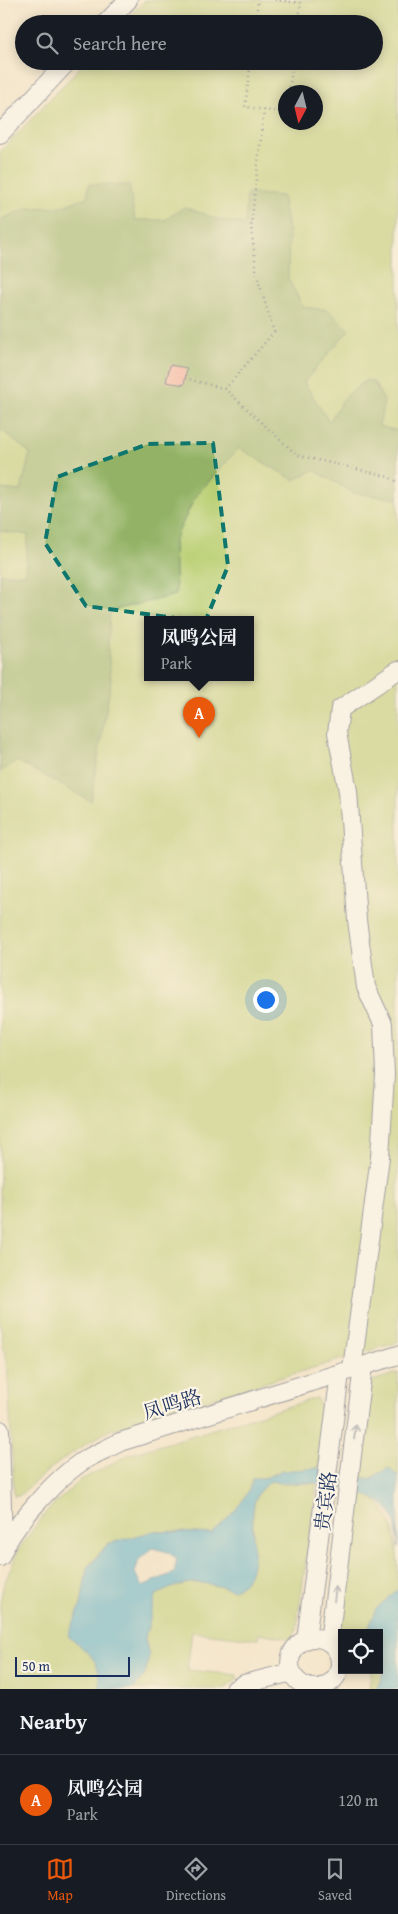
<!DOCTYPE html>
<meta charset="utf-8">
<style>
:root{--surface:#171b24;--page:#20242c;--text:#f1f3f6;--muted:#9ea1a6;--line:#363941;--accent:#ea580c}
body{margin:0;font-family:"Gentium Book Plus","Noto Serif SC",serif;background:var(--page);color:var(--text)}
.controls{position:absolute;right:15px;bottom:15px;display:grid;overflow:hidden;border-radius:0px;box-shadow:0 2px 12px #0003}
.controls button{width:45px;height:45px;display:grid;place-items:center;padding:0;border:0;border-bottom:1px solid var(--line);background:var(--surface);color:var(--text);font:25px sans-serif}
.compass{position:absolute;left:278px;top:85px;width:45px;height:45px;border-radius:50%;background:var(--surface);box-shadow:0 2px 12px #0003;rotate:187deg}
.scale{position:absolute;left:15px;bottom:12px;width:115px;box-sizing:border-box;padding-left:5px;border:2px solid #1b2f5e;border-top:0;font-size:14px;line-height:18px;white-space:nowrap;color:#1b2f5e;-webkit-text-stroke:4px #fcf5e5;paint-order:stroke}
.you{position:absolute;left:265px;top:999px;width:18px;height:18px;margin:-12px;border:4px solid #fff;border-radius:50%;background:#1a73e8;box-shadow:0 0 0 8px #1a73e833}
.badge{display:grid;place-items:center;width:32px;height:32px;border-radius:50%;background:var(--accent);color:#fff;font-size:16px;font-weight:700}
.pin{position:absolute;translate:-50% -41px;filter:drop-shadow(0 1px 2px #0008)}
.pin::after{content:'';position:absolute;top:26px;width:18px;height:15px;background:inherit;clip-path:polygon(0 0,100% 0,50% 100%)}
.popup{position:absolute;left:144px;top:616px;width:110px;height:65px;box-sizing:border-box;display:grid;place-content:center;border-radius:0px;background:var(--surface);filter:drop-shadow(0 1px 4px #0005);font-size:16px;white-space:nowrap;color:var(--muted)}
.popup b{font-size:19px;color:var(--text)}
.popup::after{content:'';position:absolute;left:50%;top:100%;margin-left:-10px;border:10px solid transparent;border-top-color:var(--surface)}
.list{margin:0;padding:0;list-style:none}
h2{display:flex;justify-content:space-between;align-items:center;height:65px;margin:0;padding:0 20px;font-size:21px}
h2 small{font-size:16px;font-weight:400;color:var(--muted)}
.list li{display:grid;grid-template-columns:32px 1fr auto;gap:15px;align-items:center;box-sizing:border-box;height:90px;padding:0 20px;border-top:1px solid var(--line)}
.list b{display:block;font-size:19px;white-space:nowrap}
.list p{margin:0;font-size:16px;white-space:nowrap;color:var(--muted)}
.list em{font-size:16px;font-style:normal;color:var(--muted)}
.icon{flex:none;width:28px;height:28px;fill:none;stroke:currentColor;stroke-width:2;stroke-linecap:round;stroke-linejoin:round}
.map{position:relative;flex:none;width:398px;height:1689px;overflow:hidden}
.search{position:absolute;background:var(--surface);box-shadow:0 2px 12px #0003;left:15px;right:15px;top:15px;height:55px;display:flex;align-items:center;gap:12px;box-sizing:border-box;padding:0 18px;border-radius:28px;color:var(--muted);font-size:19px}
.sheet{height:155px;background:var(--surface)}
nav{display:flex;justify-content:space-around;align-items:center;box-sizing:border-box;height:70px;border-top:1px solid var(--line);background:var(--surface);font-size:14px;color:var(--muted)}
nav a{display:grid;justify-items:center;gap:2px}
nav .on{color:var(--accent)}
.map>svg:first-child{display:block}
</style>
<div class="map">
<svg width="398" height="1689" viewBox="0 0 398 1689">
<rect width="100%" height="100%" fill="#fcf5e5"/>
<filter id="ink" filterUnits="userSpaceOnUse"><feTurbulence type="fractalNoise" baseFrequency=".02" numOctaves="2"/><feDisplacementMap in="SourceGraphic" scale="10" xChannelSelector="R" yChannelSelector="G"/><feConvolveMatrix kernelMatrix="1 2 1 2 8 2 1 2 1" color-interpolation-filters="sRGB"/></filter>
<filter id="wash" filterUnits="userSpaceOnUse"><feTurbulence type="fractalNoise" baseFrequency=".0096" numOctaves="4" result="noise"/><feDisplacementMap in="SourceGraphic" scale="20" xChannelSelector="R" yChannelSelector="G"/><feGaussianBlur stdDeviation="1.12" result="paint"/><feColorMatrix in="noise" values="0 0 0 0 0 0 0 0 0 0 0 0 0 0 0 0 0 1.4 0 .05"/><feComposite in="paint" operator="in"/></filter>
<g filter="url(#wash)">
<rect width="100%" height="100%" fill="#f4e5cb"/>
<!-- green -->
<path fill="#bacf73" stroke="#6a7f68" fill-rule="evenodd" d="M145 0H398V1342L110 1430C76 1449 47 1469 19 1496H14L8 1375 0 1323V152L86 61H374V24H122ZM286 92H316V122H286ZM148 619H250V677H148Z
M398 1373V1476L388 1468 370 1479 359 1477 372 1381Z
M316 1398 326 1415 319 1468 282 1471 265 1478H253C247 1502 229 1517 212 1534L170 1531 108 1543 87 1568 81 1605 68 1636C89 1654 101 1658 100 1689H0V1603L3 1587 18 1550 46 1512 79 1481 128 1455Z
M271 1481 282 1484 317 1483 296 1631 292 1639 259 1633 258 1639 192 1632 187 1670 237 1675V1680L224 1689H134L145 1675 149 1656 145 1638 156 1595C190 1578 198 1581 234 1590L246 1581C248 1571 251 1560 252 1550 256 1526 245 1496 271 1481Z
M358 1492C398 1502 398 1552 398 1589L376 1609 369 1627 374 1633H342V1637L339 1625Z
M379 1640C390 1654 384 1675 376 1689H369L371 1670H379Z"/>
<!-- forest -->
<path fill="#93b265" stroke="#577062" d="M89 184 129 185 135 220H165L184 207 220 220 245 224 247 193 282 196 289 234 288 278 303 307 329 310 349 330 304 382 329 422 344 398 366 380 374 382 384 401 379 426 398 431V499L354 493 314 470 294 480 239 448 195 497 174 541 176 595 110 611 108 648 111 680 91 801 17 761 0 772V574H25L28 535 0 531V489L21 491 30 453 0 429V220L27 208 60 207 87 197Z"/>
<!-- water -->
<path fill="#50adce" stroke="#366e96" fill-rule="evenodd" d="M319 1468 370 1479 388 1468 398 1476V1548C397 1539 397 1525 393 1517 383 1495 339 1485 317 1483 301 1481 286 1485 271 1481 235 1502 266 1551 246 1580 244 1584 238 1587 234 1590 198 1581 190 1578 156 1595L145 1638 149 1656 145 1675 134 1689H100C101 1658 89 1654 68 1636L81 1605 87 1569 108 1544 154 1531 211 1534C229 1517 247 1502 253 1478H265L282 1471ZM152 1548 168 1552 177 1559 174 1573 142 1586 135 1573 139 1560Z
M398 1589V1689H376L381 1680 385 1662 379 1633H374L369 1627 376 1609Z"/>
<g id="blocks">
<!-- building -->
<path fill="#f9a093" d="M170 365 187 368 184 385 166 382Z"/>
</g>
</g>
<g filter="url(#ink)">
<use href="#blocks" fill-opacity="0" stroke="#3c4a6e" stroke-width="1"/>
<g fill="none" stroke-linecap="round" stroke-linejoin="round">
<defs>
<path id="minor" d="M105 24 128 0
M0 134 68 61
M352 1369 380 1157 385 1075 383 1024 366 987 357 920 348 791 337 733 340 709 398 670
M0 1430 3 1548
M0 1557C12 1526 57 1477 86 1459 97 1453 109 1448 120 1442L398 1355
M290 1663a25 25 0 1 1 50 0a25 25 0 1 1-50 0Z
M306 1640 340 1373
M329 1642 363 1366
M235 1689 244 1684 292 1672"/>
</defs>
<!-- minor casing -->
<use href="#minor" stroke="#3c4a6e" stroke-width="20"/>
<!-- path -->
<path stroke="#3c4a6e" stroke-width="2.5" stroke-dasharray="1 4" stroke-linecap="butt" d="M275 0 301 3 298 24
M255 24 258 0
M251 61 245 107 286 113
M289 92 293 61
M264 110 251 226 257 276 274 332 225 389 297 455 386 476 398 482
M185 378 225 389"/>
<!-- minor -->
<use href="#minor" stroke="#fff" stroke-width="18"/>
</g>
<!-- one-way arrows -->
<defs><path id="oneway-shaft" d="M-6 0H5M1.5-3L5.5 0L1.5 3" fill="none" stroke-width="1.6" stroke-linecap="round" stroke-linejoin="round" transform="scale(1.25)"/></defs>
<g stroke="#8d97ae">
<use href="#oneway-shaft" transform="translate(355 1432) rotate(-83)"/>
<use href="#oneway-shaft" transform="translate(335 1594) rotate(-83)"/>
</g>
</g>
<!-- marked area -->
<path d="M0 0H398V1689H0ZM213 443 228 566 205 622 86 606 45 543 57 477 148 444Z" fill="#f4e5cb" fill-opacity=".55" fill-rule="evenodd"/>
<path fill="none" stroke="#0f766e" stroke-width="4" stroke-dasharray="10 6" stroke-linejoin="round" d="M213 443 228 566 205 622 86 606 45 543 57 477 148 444Z"/>
<g text-anchor="middle" dominant-baseline="central" stroke-width="4.5" stroke-linejoin="round" paint-order="stroke">
<!-- street labels -->
<g font-size="20" fill="#1b2f5e" stroke="#fcf5e5">
<text transform="translate(172 1404) rotate(-17)">凤鸣路</text>
<text transform="translate(325 1501) rotate(-83)">贵宾路</text>
</g>
</g>
</svg>
<div class="controls">
<button><svg class="icon" aria-label="locate" viewBox="0 0 24 24"><circle cx="12" cy="12" r="6"/><path d="M12 2v4M12 18v4M2 12h4M18 12h4"/></svg></button>
</div>
<svg class="compass" viewBox="-18 -18 36 36"><path d="M0-13l5 13h-10z" fill="#e53935"/><path d="M0 13l5-13h-10z" fill="#9ea1a6"/></svg>
<div class="scale">50 m</div>
<div class="you"></div>
<div class="pin badge" style="left:199px;top:738px">A</div>
<div class="popup"><b>凤鸣公园</b>Park</div>
<div class="search"><svg class="icon" aria-label="search" viewBox="0 0 24 24"><circle cx="10" cy="10" r="6"/><path d="M15 15l6 6"/></svg>Search here</div>
</div>
<section class="sheet">
<h2>Nearby<small></small></h2>
<ul class="list">
<li><span class="badge">A</span><div><b>凤鸣公园</b><p>Park</p></div><em>120 m</em></li>
</ul>
</section>
<nav>
<a class="on"><svg class="icon" aria-label="map" viewBox="0 0 24 24"><path d="M3 6l6-2 6 2 6-2v14l-6 2-6-2-6 2zM9 4v14M15 6v14"/></svg>Map</a>
<a><svg class="icon" aria-label="directions" viewBox="0 0 24 24"><path d="M12 3l9 9-9 9-9-9zM9 14v-3h6M13 9l2 2-2 2"/></svg>Directions</a>
<a><svg class="icon" aria-label="saved" viewBox="0 0 24 24"><path d="M7 4h10v16l-5-4-5 4z"/></svg>Saved</a>
</nav>
